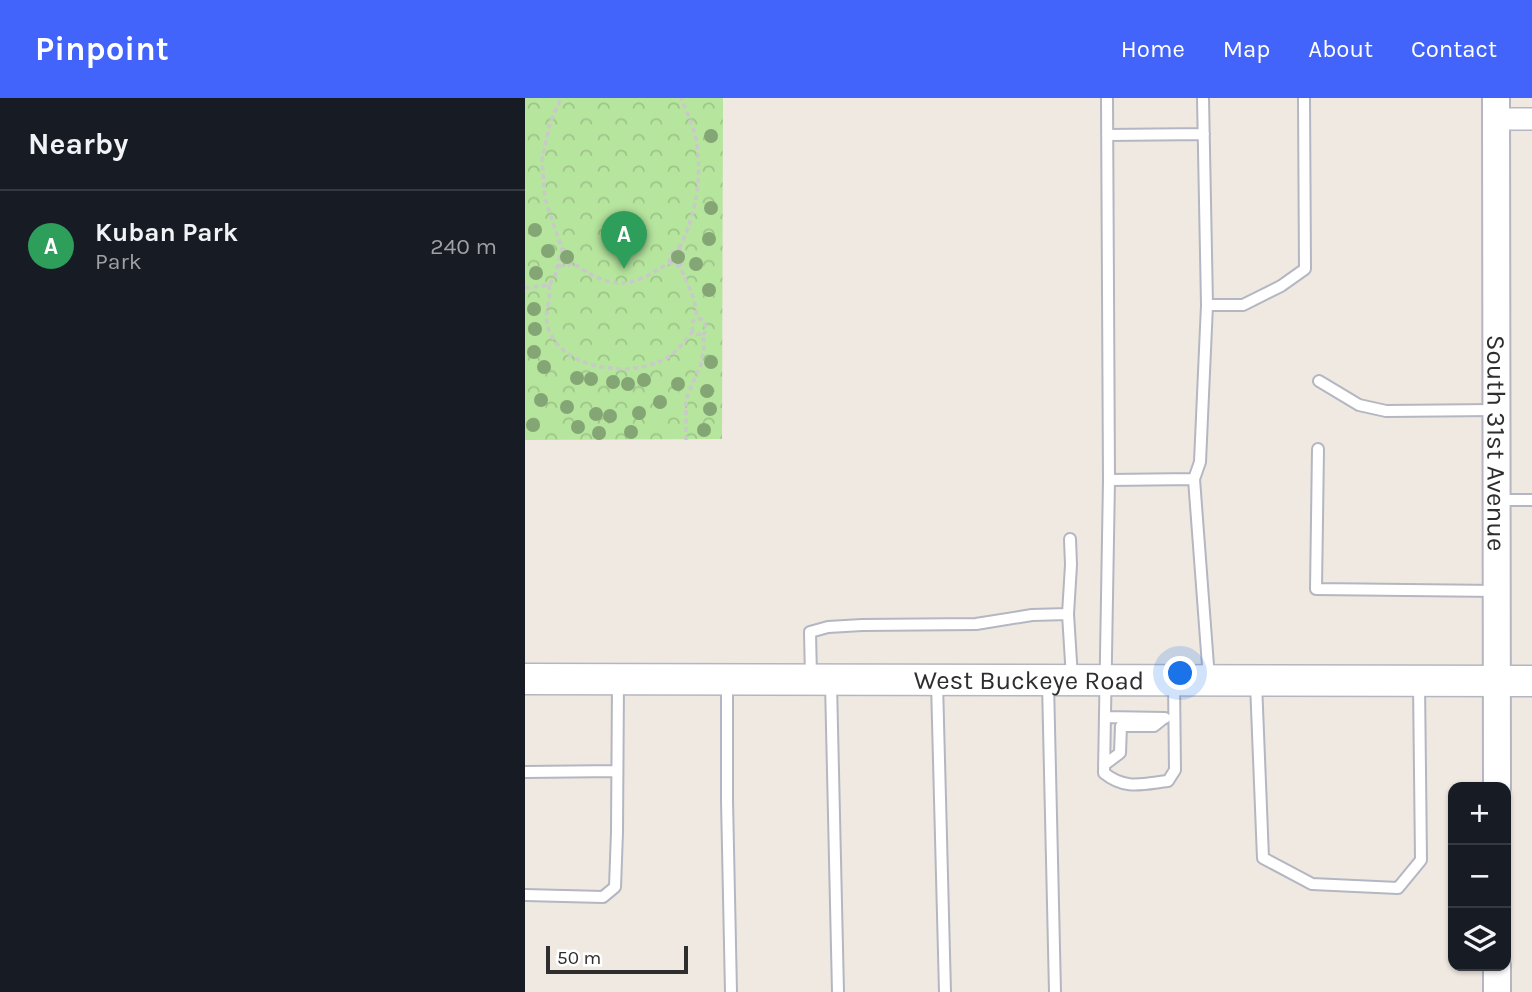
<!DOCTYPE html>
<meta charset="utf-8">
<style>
:root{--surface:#171b24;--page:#242831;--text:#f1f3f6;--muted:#9ea1a6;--line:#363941;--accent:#4264fb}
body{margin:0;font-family:Karla,sans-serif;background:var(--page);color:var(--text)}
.controls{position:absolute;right:21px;bottom:21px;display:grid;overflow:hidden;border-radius:14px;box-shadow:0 2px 5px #0004}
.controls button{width:63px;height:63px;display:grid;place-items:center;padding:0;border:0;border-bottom:2px solid var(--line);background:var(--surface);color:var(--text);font:35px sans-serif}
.scale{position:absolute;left:21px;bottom:18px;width:142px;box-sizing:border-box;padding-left:7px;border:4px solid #2e2e2e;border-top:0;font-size:19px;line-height:24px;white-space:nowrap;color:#2e2e2e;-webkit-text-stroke:5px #fff;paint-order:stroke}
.you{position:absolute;left:656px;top:576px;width:24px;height:24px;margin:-18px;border:5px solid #fff;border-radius:50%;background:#1a73e8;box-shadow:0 0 0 10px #1a73e833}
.badge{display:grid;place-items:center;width:46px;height:46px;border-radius:50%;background:var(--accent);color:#fff;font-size:23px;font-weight:700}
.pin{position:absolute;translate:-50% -58px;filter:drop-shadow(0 2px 4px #0008)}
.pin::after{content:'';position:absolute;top:37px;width:24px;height:21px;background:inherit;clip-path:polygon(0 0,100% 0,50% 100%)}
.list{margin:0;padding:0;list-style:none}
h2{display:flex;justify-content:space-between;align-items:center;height:91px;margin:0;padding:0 28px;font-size:30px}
h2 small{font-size:23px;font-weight:400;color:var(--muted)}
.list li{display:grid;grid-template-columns:46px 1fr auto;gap:21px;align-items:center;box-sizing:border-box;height:112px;padding:0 28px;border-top:2px solid var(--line)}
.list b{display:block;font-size:26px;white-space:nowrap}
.list p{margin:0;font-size:23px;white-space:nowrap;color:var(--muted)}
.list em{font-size:23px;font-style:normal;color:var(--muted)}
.icon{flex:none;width:38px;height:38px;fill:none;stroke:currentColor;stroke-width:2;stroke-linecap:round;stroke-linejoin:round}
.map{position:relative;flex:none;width:1007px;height:894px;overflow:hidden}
header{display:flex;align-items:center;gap:42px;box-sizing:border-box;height:98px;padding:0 35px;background:var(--accent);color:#fff}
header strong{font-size:33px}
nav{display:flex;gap:38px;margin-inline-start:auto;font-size:24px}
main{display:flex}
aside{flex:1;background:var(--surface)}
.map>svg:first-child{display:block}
</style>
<header>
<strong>Pinpoint</strong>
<nav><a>Home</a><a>Map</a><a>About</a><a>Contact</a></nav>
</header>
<main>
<aside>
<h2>Nearby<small></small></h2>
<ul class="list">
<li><span class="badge" style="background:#2e9e5b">A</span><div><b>Kuban Park</b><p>Park</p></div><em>240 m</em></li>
</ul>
</aside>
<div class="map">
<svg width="1007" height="894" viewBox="0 0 1007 894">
<defs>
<pattern id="park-crowns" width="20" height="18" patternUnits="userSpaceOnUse" patternTransform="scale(1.75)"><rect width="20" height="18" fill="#b6e59e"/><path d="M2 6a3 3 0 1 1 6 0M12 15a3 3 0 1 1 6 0" fill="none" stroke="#9dc588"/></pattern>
</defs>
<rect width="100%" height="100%" fill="#efe9e1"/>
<!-- park -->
<path fill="url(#park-crowns)" d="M0 0H198L197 341 0 342Z"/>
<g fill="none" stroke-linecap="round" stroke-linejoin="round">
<defs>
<path id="service" d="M582 0 584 382 579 675C600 692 617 686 643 683L650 672 649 584
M678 0 682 207
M582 37 679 36
M794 283 834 307 861 313 970 312
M793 351 791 491 972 493
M584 382 669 381
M972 402H1007
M543 516 546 467 545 441
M286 579 285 534 303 529 337 527 451 526 507 517 543 516 547 580
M684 581 669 381 675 364 682 207H718L756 188 780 171 779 0
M202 584V702L206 894
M306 585 313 894
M412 585 420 894
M523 585 530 894
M731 585 738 760 787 786 873 790 896 762 894 585
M580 619 640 620
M579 667 595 655 596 628H629L639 620
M0 674 92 673
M0 797 78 799 90 789 92 734 93 584"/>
<path id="minor" d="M971 21H1007"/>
<g id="tertiary">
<path id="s1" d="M971 0 972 689"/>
<path d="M972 868V894"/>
</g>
<g id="secondary">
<path id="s2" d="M0 581 1007 583"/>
</g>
</defs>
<!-- service casing -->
<use href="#service" stroke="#b4b7c1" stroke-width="14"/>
<!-- minor casing -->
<use href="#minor" stroke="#b4b7c1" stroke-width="24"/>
<!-- tertiary casing -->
<use href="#tertiary" stroke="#b4b7c1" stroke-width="30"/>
<!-- secondary casing -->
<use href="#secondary" stroke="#b4b7c1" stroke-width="33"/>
<!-- path -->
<path stroke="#c9c9c9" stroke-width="3.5" stroke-dasharray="5 3.5" stroke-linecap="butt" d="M154 150C170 120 177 82 172 47 170 31 162 15 156 0
M38 151 47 157V165
M144 165C145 158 147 152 154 150L158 155V163L155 168
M34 168H42L47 165C57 170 66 178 76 181 104 192 122 178 144 165L155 168 169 201 172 220
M24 187C27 201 18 215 23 230 37 271 101 279 136 263 150 256 158 246 167 234L172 236 178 237 179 249 176 266 161 301V342
M0 190 24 187 30 178 37 151 20 101 17 62 25 25 36 0
M167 234 168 223 172 220 178 222 180 225V234L178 237"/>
<!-- service -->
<use href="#service" stroke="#fff" stroke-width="10"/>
<!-- minor -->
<use href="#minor" stroke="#fff" stroke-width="21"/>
<!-- tertiary -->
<use href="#tertiary" stroke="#fff" stroke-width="26"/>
<!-- secondary -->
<use href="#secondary" stroke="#fff" stroke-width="30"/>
</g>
<!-- trees -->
<g fill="#84a574">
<circle cx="186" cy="38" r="7"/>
<circle cx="186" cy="110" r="7"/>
<circle cx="10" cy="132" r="7"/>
<circle cx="184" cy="141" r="7"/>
<circle cx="23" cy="153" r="7"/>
<circle cx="42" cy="159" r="7"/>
<circle cx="153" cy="159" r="7"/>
<circle cx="171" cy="166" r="7"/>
<circle cx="11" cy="175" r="7"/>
<circle cx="184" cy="192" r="7"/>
<circle cx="9" cy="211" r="7"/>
<circle cx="10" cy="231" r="7"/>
<circle cx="9" cy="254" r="7"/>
<circle cx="186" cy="264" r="7"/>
<circle cx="19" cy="269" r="7"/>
<circle cx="52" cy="280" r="7"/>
<circle cx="66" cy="281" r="7"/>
<circle cx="119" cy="282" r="7"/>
<circle cx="88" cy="284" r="7"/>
<circle cx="103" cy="286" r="7"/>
<circle cx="153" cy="286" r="7"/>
<circle cx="182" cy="293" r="7"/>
<circle cx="16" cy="302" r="7"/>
<circle cx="135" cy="304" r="7"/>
<circle cx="42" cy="309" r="7"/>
<circle cx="185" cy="311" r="7"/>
<circle cx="114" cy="315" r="7"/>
<circle cx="71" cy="316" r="7"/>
<circle cx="85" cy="318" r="7"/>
<circle cx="8" cy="327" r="7"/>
<circle cx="53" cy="329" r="7"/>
<circle cx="179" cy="332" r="7"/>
<circle cx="106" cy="334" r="7"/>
<circle cx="74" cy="335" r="7"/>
</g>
<g text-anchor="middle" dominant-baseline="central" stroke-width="7" stroke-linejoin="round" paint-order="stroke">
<!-- street labels -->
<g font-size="26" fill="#2e2e2e" stroke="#fff">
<text stroke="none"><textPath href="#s1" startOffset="345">South 31st Avenue</textPath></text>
<text stroke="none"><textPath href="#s2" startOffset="504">West Buckeye Road</textPath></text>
</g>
</g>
</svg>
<div class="controls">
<button>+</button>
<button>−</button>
<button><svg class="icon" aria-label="layers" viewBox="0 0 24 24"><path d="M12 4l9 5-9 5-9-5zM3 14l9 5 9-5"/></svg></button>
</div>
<div class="scale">50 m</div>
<div class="you"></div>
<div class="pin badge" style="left:99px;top:171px;background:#2e9e5b">A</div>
</div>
</main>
